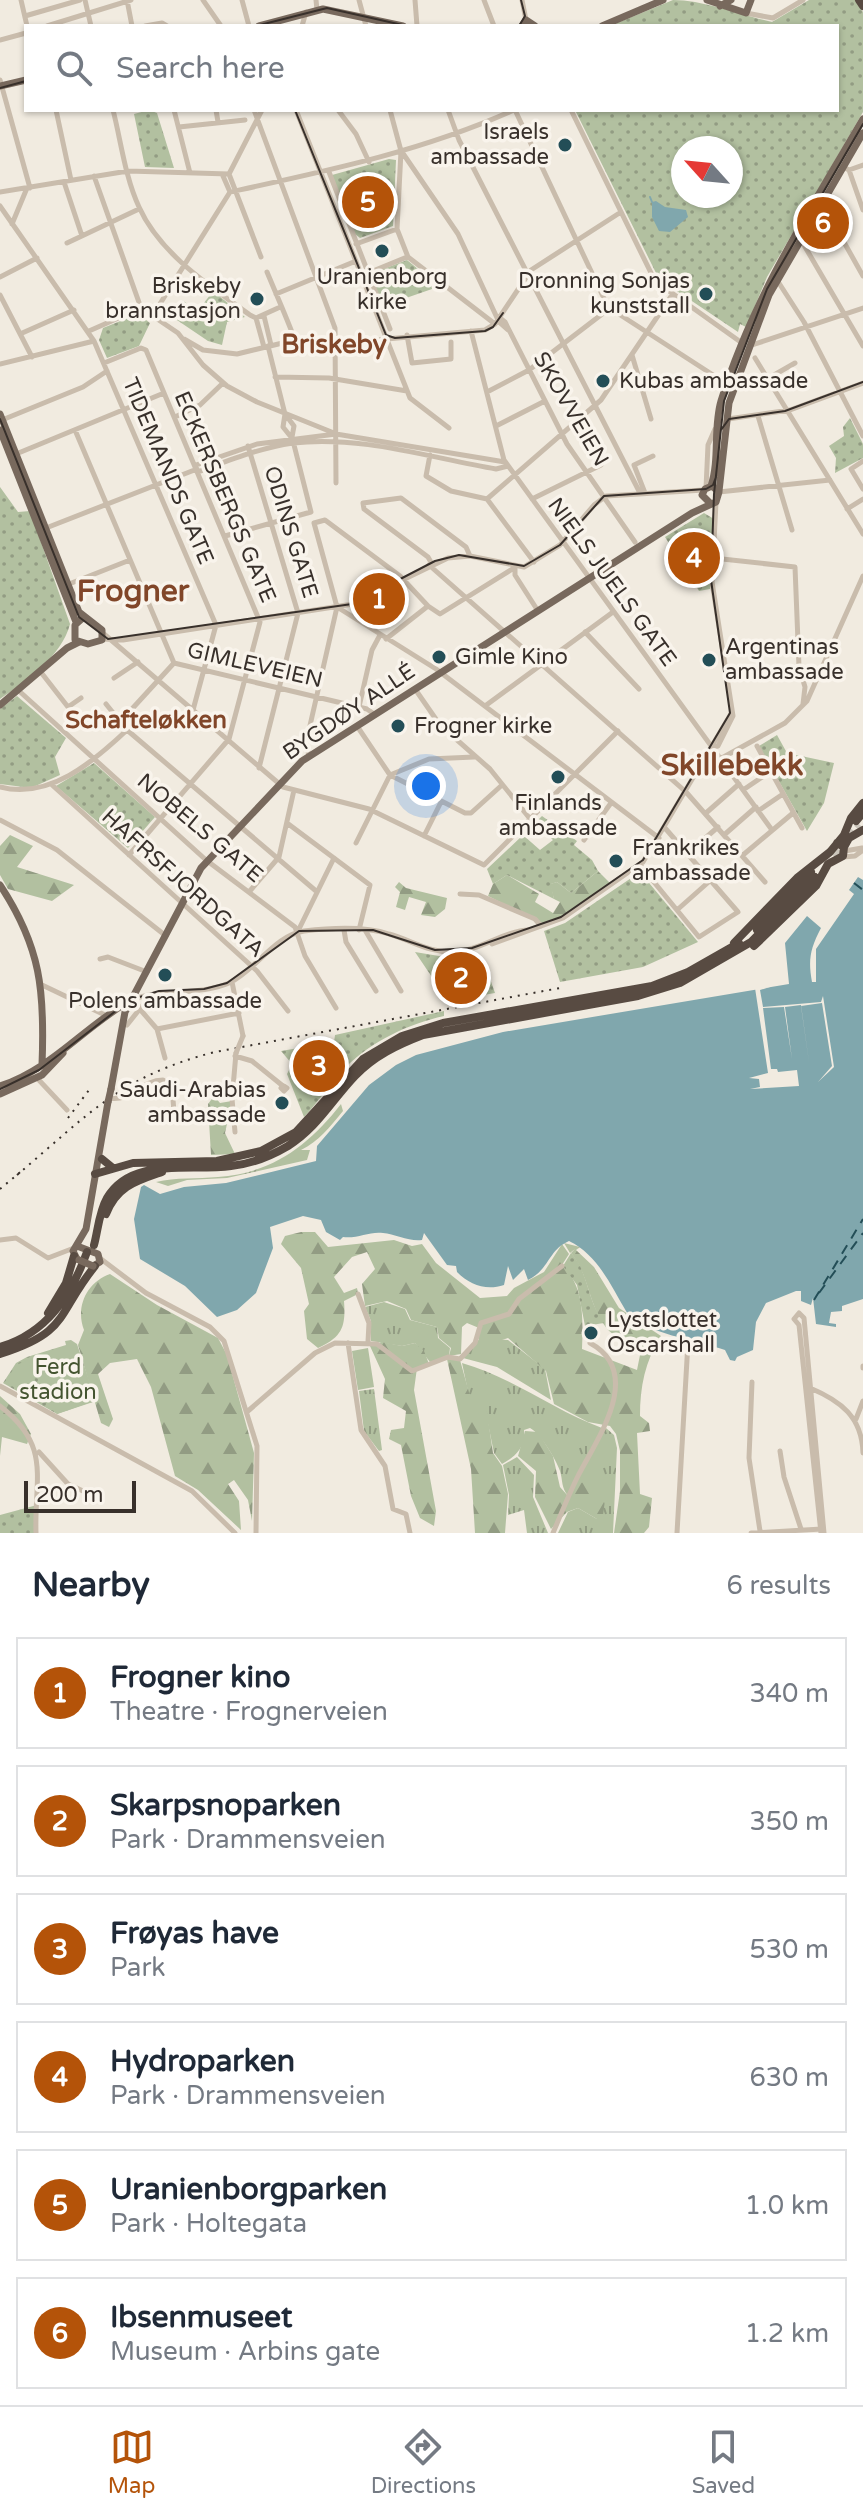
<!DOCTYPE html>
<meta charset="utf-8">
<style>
:root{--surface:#fff;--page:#f6f6f7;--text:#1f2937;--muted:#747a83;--line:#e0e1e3;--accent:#b45309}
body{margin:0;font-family:"Varela Round",sans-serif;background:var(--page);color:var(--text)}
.compass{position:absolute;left:671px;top:136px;width:72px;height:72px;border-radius:50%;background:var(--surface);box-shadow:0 2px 6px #0004;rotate:297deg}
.scale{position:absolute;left:24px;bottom:20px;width:112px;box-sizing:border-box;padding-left:8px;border:4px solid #38302b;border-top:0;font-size:22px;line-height:28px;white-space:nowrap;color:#38302b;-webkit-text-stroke:6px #f9f4ec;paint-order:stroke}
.you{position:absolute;left:426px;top:786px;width:28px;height:28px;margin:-20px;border:6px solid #fff;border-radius:50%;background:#1a73e8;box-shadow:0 0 0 12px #1a73e833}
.badge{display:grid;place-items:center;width:52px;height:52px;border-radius:50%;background:var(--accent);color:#fff;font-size:26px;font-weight:700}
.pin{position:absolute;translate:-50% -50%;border:4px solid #fff;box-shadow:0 2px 8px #0006}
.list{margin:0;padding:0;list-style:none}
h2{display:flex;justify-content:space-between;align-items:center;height:104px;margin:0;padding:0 32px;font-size:34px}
h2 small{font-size:26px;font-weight:400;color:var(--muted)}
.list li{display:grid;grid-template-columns:52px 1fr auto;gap:24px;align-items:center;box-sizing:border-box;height:112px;margin:0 16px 16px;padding:0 16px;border:2px solid var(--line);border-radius:0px}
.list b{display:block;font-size:30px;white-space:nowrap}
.list p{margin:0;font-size:26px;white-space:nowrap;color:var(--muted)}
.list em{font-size:26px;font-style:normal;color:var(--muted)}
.icon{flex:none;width:44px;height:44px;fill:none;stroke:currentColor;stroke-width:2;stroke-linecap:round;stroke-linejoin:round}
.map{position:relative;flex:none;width:863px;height:1533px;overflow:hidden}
.search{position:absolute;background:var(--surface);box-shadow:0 2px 6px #0004;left:24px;right:24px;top:24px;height:88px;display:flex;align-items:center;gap:20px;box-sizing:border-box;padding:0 28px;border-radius:0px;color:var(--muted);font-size:30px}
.sheet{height:872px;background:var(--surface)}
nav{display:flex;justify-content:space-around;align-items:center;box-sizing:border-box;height:112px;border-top:2px solid var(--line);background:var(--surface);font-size:22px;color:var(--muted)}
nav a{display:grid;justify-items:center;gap:4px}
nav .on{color:var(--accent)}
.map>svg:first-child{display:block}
</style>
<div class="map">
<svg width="863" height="1533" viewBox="0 0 863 1533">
<defs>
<pattern id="grass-tufts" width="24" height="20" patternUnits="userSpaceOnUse" patternTransform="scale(2)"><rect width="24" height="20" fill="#b2c0a0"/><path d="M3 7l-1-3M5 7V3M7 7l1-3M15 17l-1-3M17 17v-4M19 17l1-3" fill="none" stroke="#929c83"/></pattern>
<pattern id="forest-firs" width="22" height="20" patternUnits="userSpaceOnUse" patternTransform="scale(2)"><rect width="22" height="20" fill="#b2c0a0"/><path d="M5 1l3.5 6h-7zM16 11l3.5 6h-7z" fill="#929c83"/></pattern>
<pattern id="park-dots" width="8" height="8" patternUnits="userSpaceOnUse" patternTransform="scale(2)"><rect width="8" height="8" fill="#b2c0a0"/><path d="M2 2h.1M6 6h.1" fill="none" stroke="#929c83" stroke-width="1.8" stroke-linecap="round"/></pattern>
</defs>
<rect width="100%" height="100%" fill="#f1ebe0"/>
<!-- grass -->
<path fill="url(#grass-tufts)" d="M341 1104 343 1111C329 1128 319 1141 301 1150H310L307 1160 227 1178 187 1180 168 1186 156 1182C176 1177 197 1179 218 1177 273 1173 309 1145 341 1104Z
M384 1302 405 1309 410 1320 437 1327 438 1338 450 1348 449 1356 430 1362 415 1343 402 1346 371 1341V1321L365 1307Z
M480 1338 508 1340 545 1369 551 1400 497 1367 463 1358Z
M462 1363C512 1377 553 1410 602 1428L568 1496C561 1487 563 1481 560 1471 556 1459 540 1433 530 1428L524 1430C526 1447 515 1457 502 1464L494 1453 485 1409 469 1396Z
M374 1389 382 1450 379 1451 364 1431 359 1391Z
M606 1428 614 1435 617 1448 613 1533H558L568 1512 578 1508 597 1519 576 1483Z
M517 1457 534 1475 533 1497 548 1533H527L524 1510 508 1515 509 1495 503 1465Z"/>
<!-- forest -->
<path fill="url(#forest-firs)" d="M10 835 33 846 17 867 74 885 52 901 8 889 0 875V846Z
M598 871 610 883 558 919 544 924 488 896 493 884 507 875 539 894 535 902 553 913 560 902 554 899 550 884 557 882 571 893Z
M399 882 406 888 447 898 445 909 435 917 421 915 426 902 409 897 405 910 396 907 400 892 395 887Z
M214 1096 220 1103 232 1101 225 1133 235 1154 211 1155 208 1104Z
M301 1232H315L328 1247 394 1240 412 1246 422 1244 436 1263 480 1298 507 1296 514 1288 544 1272 562 1244 569 1254 562 1265C585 1286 583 1322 582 1349L637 1370 643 1340 623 1337V1341C587 1322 594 1281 571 1253L575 1249 570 1253 564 1243 580 1247 576 1250 594 1267 619 1308 661 1336C645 1361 640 1387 640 1416L649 1423 650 1431 637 1433 640 1494 652 1498 649 1527 644 1533H614L620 1491V1451L616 1434 610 1426 588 1422 554 1404 546 1371 508 1338 493 1343V1353L486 1355 479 1340V1328L467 1323 462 1327 461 1354 449 1356 451 1348 439 1338 437 1327 411 1320 406 1309 387 1301 365 1306 362 1284 375 1269 367 1252 352 1257 334 1277 344 1293 357 1288 358 1294 344 1301C346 1327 342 1337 318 1348L307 1339 304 1311 309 1304 301 1268 281 1244 285 1236Z
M110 1274 157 1305 218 1338 227 1355 254 1453 252 1521 248 1500 234 1480 228 1484 239 1501 241 1530 198 1490 175 1476 151 1387 137 1359 110 1363 98 1374 113 1419 109 1427 101 1423 78 1345 84 1330C75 1307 87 1282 110 1274Z
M382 1342 402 1346 415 1343 424 1351 429 1364 417 1368 414 1390 436 1511 434 1526 420 1518 411 1496 401 1445 389 1439 391 1430 404 1428 406 1411 383 1398 385 1379 370 1346Z
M447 1359 460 1360 470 1396 486 1406 493 1453 502 1466 508 1494 505 1533H475L471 1469Z
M0 1396 20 1414 31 1434 27 1444 2 1437 0 1456Z
M525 1431 538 1432 553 1456 560 1487 568 1496 576 1483 591 1482 600 1486 605 1500 603 1515 597 1519 578 1508 567 1512 551 1529 535 1497 536 1471 518 1456Z"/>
<!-- park -->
<path fill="url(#park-dots)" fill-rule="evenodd" d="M673 0C704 0 740 15 772 22L809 0H855L863 12V112L767 277 746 327 740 324 738 332 659 279 575 110H837V26H610ZM683 148H731V196H683Z
M149 110 157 113 174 168 145 167 134 114Z
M389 159 396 160 393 226 360 238 355 234 332 175Z
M407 260 430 279 432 289 383 306 370 274Z
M213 291 245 317 227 322 222 345 208 341 171 316 182 300 198 311Z
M138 314 150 323 139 346 107 358 99 340 103 328Z
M850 418 863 444V458L835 473 836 458 829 446 844 436 843 427Z
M0 487 18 512 30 511 70 624C62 656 26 681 0 699Z
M704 513 714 519 710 589 699 591 665 537Z
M17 696 66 738 55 757 60 775 31 788 0 784V709Z
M777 735 787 753 834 763 824 803 807 831 759 746Z
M94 763 155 817 128 848 56 786Z
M542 816 577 841 574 845 592 860 598 871 571 893 557 882 551 884 554 899 507 875 493 884 487 869 523 835 540 850 553 840 534 824Z
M640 872 698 942 643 967 560 982 544 931 565 923Z
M415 952 445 957 475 954 487 970 495 993 443 1002 438 986Z
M444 1011V1016C408 1024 372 1041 345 1068 330 1083 319 1101 304 1117L287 1074 292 1064 281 1051 334 1042 335 1035Z
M571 1253C588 1270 587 1301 604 1323L585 1326 577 1285 563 1266Z
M71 1340 77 1344 96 1401 57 1414 3 1383 16 1363 27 1357 66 1345 65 1341Z
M37 1505 34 1533H0V1515Z"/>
<!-- pitch -->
<path fill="#b2c0a0" d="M74 1343 94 1401 57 1414 37 1356Z
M368 1348 374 1387 358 1390 352 1351Z
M28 1360 43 1403 5 1382 16 1365Z"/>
<!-- water -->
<path fill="#80a7ad" d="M656 201 665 207 686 210 688 217 670 232 659 231 652 217V202Z
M858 877 863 880V1299L842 1306V1311L831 1312 829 1323 836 1324V1327L816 1324 813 1298 811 1305 801 1301V1291H796L766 1303 756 1322 753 1350 737 1357 735 1361 730 1360 725 1350C704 1342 638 1332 626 1311 611 1286 598 1255 569 1241 548 1250 550 1269 528 1280L524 1269 513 1280 508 1266 504 1285C486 1291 470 1285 457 1272L456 1266 447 1265 424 1233 422 1240C410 1242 395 1234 383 1233 370 1231 357 1239 343 1237L340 1240 326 1232 321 1220 303 1216 270 1227 273 1248 256 1293 237 1310 217 1317 185 1286 140 1259 134 1219 141 1187 144 1185 160 1194 184 1187 226 1183 316 1161 317 1146 369 1085 396 1065 416 1055 503 1032 789 984 785 943 807 916 821 928C810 949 808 960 812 982H816V949L854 894 849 890Z"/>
<!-- pier -->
<path fill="#f1ebe0" d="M770 987 760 990 763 1007 821 1002 823 996 834 1067 818 1082 832 1066 822 1003 801 1006 809 1062 801 1005 785 1007 792 1059 784 1007 763 1008 771 1069H777L778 1072 797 1070 799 1086 750 1089 760 1087 759 1079 749 1078 768 1073 755 988Z"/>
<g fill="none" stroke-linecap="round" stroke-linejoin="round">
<!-- stream -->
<path stroke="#80a7ad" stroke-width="2" d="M650 197 652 202"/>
<!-- ferry -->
<path stroke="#234e57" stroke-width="2" stroke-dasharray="10 8" stroke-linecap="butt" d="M854 883 863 890
M819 1293 863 1233
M814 1300 863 1219"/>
<!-- highway-tunnel -->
<path stroke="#ccc6bc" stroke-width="8" stroke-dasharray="8 4" stroke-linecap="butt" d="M826 865 860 825"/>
<!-- minor -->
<path stroke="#c9bcac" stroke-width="5" d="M21 0 27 26
M85 0 91 26
M127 0 132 26
M203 0 221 26
M242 0 249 26
M316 0 317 10
M359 0 366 26
M415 0 417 26
M484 0 494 26
M522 0 526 20
M746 13 773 18 803 0
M25 16 80 0
M47 26 131 0
M145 26 162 23 167 26
M302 26 306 12
M0 40 26 33
M0 80 30 188
M56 110 71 180
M113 110C121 141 125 177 139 207 160 254 210 286 250 315L256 318 278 308
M174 110 190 173
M216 110 218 122
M254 110 335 328 336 483
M296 110 410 398 449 428
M338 110 356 134 369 162
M390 110 401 151 397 229 408 257 495 324
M448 110 459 140 640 493
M515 110 608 307 727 384
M571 110 655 281 742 343
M179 127 245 120
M402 152 458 234 499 322 508 330
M843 167 849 170 863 210
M849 170 863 165
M329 172 390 329
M94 176 141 308
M223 176 230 192
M64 182 82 236
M0 192 128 171 229 174
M822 203 863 276
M0 206 94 341 216 625 193 710
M12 224 27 188
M801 240 863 346
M67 243 139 209
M356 244 397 229
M261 257 229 174 262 110
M267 272C277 296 286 316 295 340
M368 273 407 257
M0 277 37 258
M777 280 804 322 863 436
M276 294 356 261
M0 295 32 357
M153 315 230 192C327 171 423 151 514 110
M264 316 271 345
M256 318 264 347
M500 318 505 322 567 444 635 542
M89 331 141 308 178 333 203 365 227 386 257 402 334 433
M471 331 504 460 772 830
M20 334 74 310
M407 335 412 363 451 359V342
M184 339 203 350 237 354 295 340 343 343 485 330 495 324 531 270 621 212
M752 345 863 308
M632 355 651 419
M755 358 863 534
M104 363 141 348 146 350 260 622 229 739 129 855
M0 364 94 341
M275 377 329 378 407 391
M767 379 795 363
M487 392 529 370 610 308
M285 414 283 427 291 437
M758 416 792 530
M175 417 200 405 223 383
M728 419 790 410 863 383
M2 420 83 387 107 371
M496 426 545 401
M75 430 174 663
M248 446 298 613 259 768
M16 454 164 393
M430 455 426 476 451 491 487 499 534 562
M863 461 851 469 863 489
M196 465 257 444 336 434 505 462
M198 472C229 460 260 448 293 443 360 435 431 458 496 469L508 466
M706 488 708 445 715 429
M719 492 830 480
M645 493 634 465 653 456
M487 499 601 400 672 295
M532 499 601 465
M847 509 863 499
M46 528 197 469
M225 536 311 512 292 437 294 426 285 414 268 346
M713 558 795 567 799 667 805 687 803 704
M432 564 428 557 364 509 363 503 401 498 466 547 470 556
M429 565 686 792 765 882
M515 568V575L538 611
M69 584 130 560
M428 606 440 614 514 568
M337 607 436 669 659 838
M337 607 314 523 325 520 400 576 428 606 386 639
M585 632 639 689
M104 634 283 787 369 809 484 865 618 731
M102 639 123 640 353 604 448 558 470 556 524 567 560 545 594 505 606 496 704 490
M174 663 367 709 374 714
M40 671 68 707 81 698
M114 678 138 662
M415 689 440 725 490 769 531 820
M18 690 206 860 295 927 305 956 336 1008
M106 704 127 730 316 891
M485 706 613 612
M359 707 372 650 380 635
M120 722 174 663
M357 726 390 775 465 813H471L502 785
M757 746 802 828
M713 747 718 746 733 716 712 582 716 502
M309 756 306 743 337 607
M720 759 785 723 807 701 863 576
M51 784 257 971 288 1011
M0 787C49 800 93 762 127 730
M743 790 771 771
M758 811 783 794
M706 813 739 784
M0 820 57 850 166 936
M287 823 370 885 359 930
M724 835 756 807
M424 836 441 802
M584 840 611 803
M356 843 390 775 429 759 474 757
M845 851 862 848
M688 853 718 827
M743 855 793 813
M843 857 855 856 863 850
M640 865 699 937 738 912 665 828
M249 892 279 857 294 790
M460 894 479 895 535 919 541 926
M677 910 712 879
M344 930 346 942 376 991
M365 930 401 991
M298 931 334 858
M492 944 563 918 643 862 732 712
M100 959 108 957 147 972
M232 982 243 1036
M40 984 107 1016
M133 999C165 988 199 996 229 983 255 971 275 935 304 931 329 928 365 926 389 934 411 940 429 953 453 952 480 951 503 931 529 930
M138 1007 157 1029 165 1058
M127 1025 150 996
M157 1029 239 1013
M235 1056 252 1061 283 1086
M37 1078 67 1110
M284 1086 287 1088 284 1091 281 1088Z
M109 1098C132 1102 141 1080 163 1080L172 1087 174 1112
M235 1132 232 1099 236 1053
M0 1240 16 1238 48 1258 74 1248
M101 1259 146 1293 210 1327 224 1341 257 1446 256 1533
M358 1294 369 1323 368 1342
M348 1343 361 1430 385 1466 393 1509 406 1514 410 1533
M863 1366V1368
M752 1382 749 1458 760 1531
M0 1386 192 1491 235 1533
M810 1388C841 1401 862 1417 863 1453
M0 1406C52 1446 34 1478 36 1533
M248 1411 315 1353 335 1343 377 1344 412 1371 448 1357 460 1359 475 1343 481 1323 509 1314 519 1299 562 1266
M856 1419 863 1401
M780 1451 784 1477 801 1529
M39 1452 68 1484 83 1491
M553 1533C561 1514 569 1494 578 1476 597 1439 645 1373 590 1343
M677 1533 688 1342
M751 1533 822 1529
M821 1533 799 1325 794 1319 799 1313 804 1318 824 1533"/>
<!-- major -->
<path stroke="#78695d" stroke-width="7" d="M707 0 746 13 751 0
M720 6 731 0
M259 26 323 9 403 26
M522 26 526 20 535 26
M602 26 663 0
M0 86 26 80
M0 414 79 612 102 630V640L88 644 75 640V625L84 617
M0 430 76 622
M711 486C720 459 713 428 721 401 752 300 809 211 863 119
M719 491 729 403 769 295 863 133
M0 705 67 648 79 642
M0 885C41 947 45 991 42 1065
M0 1086C52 1069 85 1026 131 1000
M111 1089 125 1012 201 868 302 761 692 513 716 502 719 492 712 486 705 489 702 495 710 503
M0 1094 42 1075 63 1053
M77 1246 98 1254 100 1262 93 1266
M77 1259 73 1251 86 1229 108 1102"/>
<!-- highway -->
<path stroke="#584b42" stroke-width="8" d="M859 0 863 6
M856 821 863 813
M844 847 849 838 863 830
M757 930 811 872
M734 943 797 878 830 852 844 835 851 818 863 803
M754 946 816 886 828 864 843 856 844 847 837 843
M102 1159 113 1168
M95 1174 133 1163 217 1161 261 1151 296 1132 363 1059 402 1036 443 1023 652 986 688 972 739 943
M106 1214C117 1186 136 1181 162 1172
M94 1245C98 1230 99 1212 107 1198 132 1156 190 1172 231 1166 251 1164 271 1156 288 1146 317 1128 332 1100 355 1076 374 1056 397 1045 423 1035L638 996 680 983 751 942 815 877
M48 1313 66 1283 74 1256
M0 1347C47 1333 71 1296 87 1252
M0 1354C70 1332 56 1314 95 1266"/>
<!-- tram -->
<path stroke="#38302b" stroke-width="2" d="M256 26 327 8 407 26
M519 26 525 16 521 0
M0 88 26 81
M295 110 386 335 395 338 485 331 493 327 503 313
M0 419 79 617 108 639 352 604 435 561 459 555 524 566 560 545 604 496 706 489 713 485 716 477
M721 430 729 419 785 411 863 382
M0 1089 39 1070 130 1000 159 991 204 989 227 983 299 931 373 930 435 950 472 948 561 917 643 860 730 713 711 580 714 494 724 401 767 289 863 124"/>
<!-- rail -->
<path stroke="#38302b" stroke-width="2" stroke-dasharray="2 6" stroke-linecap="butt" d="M68 1118 92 1086
M17 1175C88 1115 120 1076 215 1052L560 988
M0 1189 24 1169"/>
<!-- minor-bridge -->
<path stroke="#c9bcac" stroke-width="5" d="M236 1053 243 1036"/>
<!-- major-bridge -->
<path stroke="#78695d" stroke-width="7" d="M108 1102 111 1089
M79 1260 93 1266"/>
</g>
<!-- markers -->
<g fill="#234e57" stroke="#f9f4ec" stroke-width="3">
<circle cx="565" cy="145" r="8"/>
<circle cx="382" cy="251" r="8"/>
<circle cx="706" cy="294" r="8"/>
<circle cx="257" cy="299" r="8"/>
<circle cx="603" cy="381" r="8"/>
<circle cx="439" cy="657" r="8"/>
<circle cx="709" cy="660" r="8"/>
<circle cx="398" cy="726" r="8"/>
<circle cx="558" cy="777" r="8"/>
<circle cx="616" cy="861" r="8"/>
<circle cx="165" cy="975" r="8"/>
<circle cx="282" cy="1103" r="8"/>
<circle cx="591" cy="1333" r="8"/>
</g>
<g text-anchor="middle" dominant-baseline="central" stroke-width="7" stroke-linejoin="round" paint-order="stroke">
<!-- poi labels -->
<g font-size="22" fill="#38302b" stroke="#f9f4ec" text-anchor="start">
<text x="549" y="132" text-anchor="end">Israels<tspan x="549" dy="25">ambassade</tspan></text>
<text x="382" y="277" text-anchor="middle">Uranienborg<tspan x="382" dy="25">kirke</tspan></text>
<text x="690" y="281" text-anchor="end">Dronning Sonjas<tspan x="690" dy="25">kunststall</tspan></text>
<text x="241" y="286" text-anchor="end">Briskeby<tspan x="241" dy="25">brannstasjon</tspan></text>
<text x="619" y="381">Kubas ambassade</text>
<text x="725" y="647">Argentinas<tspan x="725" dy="25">ambassade</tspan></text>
<text x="455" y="657">Gimle Kino</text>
<text x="414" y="726">Frogner kirke</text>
<text x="558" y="803" text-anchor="middle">Finlands<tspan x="558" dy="25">ambassade</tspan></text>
<text x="632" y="848">Frankrikes<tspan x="632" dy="25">ambassade</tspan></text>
<text x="165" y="1001" text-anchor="middle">Polens ambassade</text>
<text x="266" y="1090" text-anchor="end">Saudi-Arabias<tspan x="266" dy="25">ambassade</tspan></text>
<text x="607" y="1320">Lystslottet<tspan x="607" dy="25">Oscarshall</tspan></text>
</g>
<!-- street labels -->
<g font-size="22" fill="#38302b" stroke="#f9f4ec">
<text transform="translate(571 409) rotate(60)">SKOVVEIEN</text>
<text transform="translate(168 471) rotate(67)">TIDEMANDS GATE</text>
<text transform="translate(225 497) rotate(67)">ECKERSBERGS GATE</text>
<text transform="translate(291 532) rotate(73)">ODINS GATE</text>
<text transform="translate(612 582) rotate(54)">NIELS JUELS GATE</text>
<text transform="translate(255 665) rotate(13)">GIMLEVEIEN</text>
<text transform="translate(349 712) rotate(-34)">BYGDØY ALLÉ</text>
<text transform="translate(200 828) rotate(40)">NOBELS GATE</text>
<text transform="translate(183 883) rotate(42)">HAFRSFJORDGATA</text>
</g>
<!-- park labels -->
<g font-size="22" fill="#445430" stroke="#f9f4ec">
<text x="58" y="1367">Ferd<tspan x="58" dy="25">stadion</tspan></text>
</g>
<!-- neighbourhood labels -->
<g font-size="24" font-weight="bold" fill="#814629" stroke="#f9f4ec">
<text x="146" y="720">Schafteløkken</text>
</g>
<!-- quarter labels -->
<g font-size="26" font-weight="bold" fill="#814629" stroke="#f9f4ec">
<text x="334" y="344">Briskeby</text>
</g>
<!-- district labels -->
<g font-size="30" font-weight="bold" fill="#814629" stroke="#f9f4ec">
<text x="133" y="591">Frogner</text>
<text x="732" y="765">Skillebekk</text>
</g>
</g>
</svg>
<svg class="compass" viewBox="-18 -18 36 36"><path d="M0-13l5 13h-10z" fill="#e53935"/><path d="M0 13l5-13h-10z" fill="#747a83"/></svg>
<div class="scale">200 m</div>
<div class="you"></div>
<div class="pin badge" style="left:379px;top:599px">1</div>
<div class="pin badge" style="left:461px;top:978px">2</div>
<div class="pin badge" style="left:319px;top:1066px">3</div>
<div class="pin badge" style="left:694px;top:558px">4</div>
<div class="pin badge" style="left:368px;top:202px">5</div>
<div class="pin badge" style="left:823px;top:223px">6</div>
<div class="search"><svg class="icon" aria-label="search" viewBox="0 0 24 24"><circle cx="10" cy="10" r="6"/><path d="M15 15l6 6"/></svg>Search here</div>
</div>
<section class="sheet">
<h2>Nearby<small>6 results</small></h2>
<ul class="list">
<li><span class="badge">1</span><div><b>Frogner kino</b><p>Theatre · Frognerveien</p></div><em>340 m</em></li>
<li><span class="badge">2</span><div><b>Skarpsnoparken</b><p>Park · Drammensveien</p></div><em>350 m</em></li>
<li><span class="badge">3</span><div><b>Frøyas have</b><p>Park</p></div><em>530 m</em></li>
<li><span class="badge">4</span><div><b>Hydroparken</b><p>Park · Drammensveien</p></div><em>630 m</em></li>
<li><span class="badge">5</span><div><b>Uranienborgparken</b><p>Park · Holtegata</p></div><em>1.0 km</em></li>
<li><span class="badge">6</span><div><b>Ibsenmuseet</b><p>Museum · Arbins gate</p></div><em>1.2 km</em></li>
</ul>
</section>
<nav>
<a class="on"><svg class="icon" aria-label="map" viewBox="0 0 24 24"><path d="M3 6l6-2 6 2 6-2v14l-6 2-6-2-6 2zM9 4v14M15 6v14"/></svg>Map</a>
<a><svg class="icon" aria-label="directions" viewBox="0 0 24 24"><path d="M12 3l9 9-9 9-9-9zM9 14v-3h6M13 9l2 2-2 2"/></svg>Directions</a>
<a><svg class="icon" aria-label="saved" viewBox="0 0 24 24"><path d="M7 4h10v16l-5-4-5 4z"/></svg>Saved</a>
</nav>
